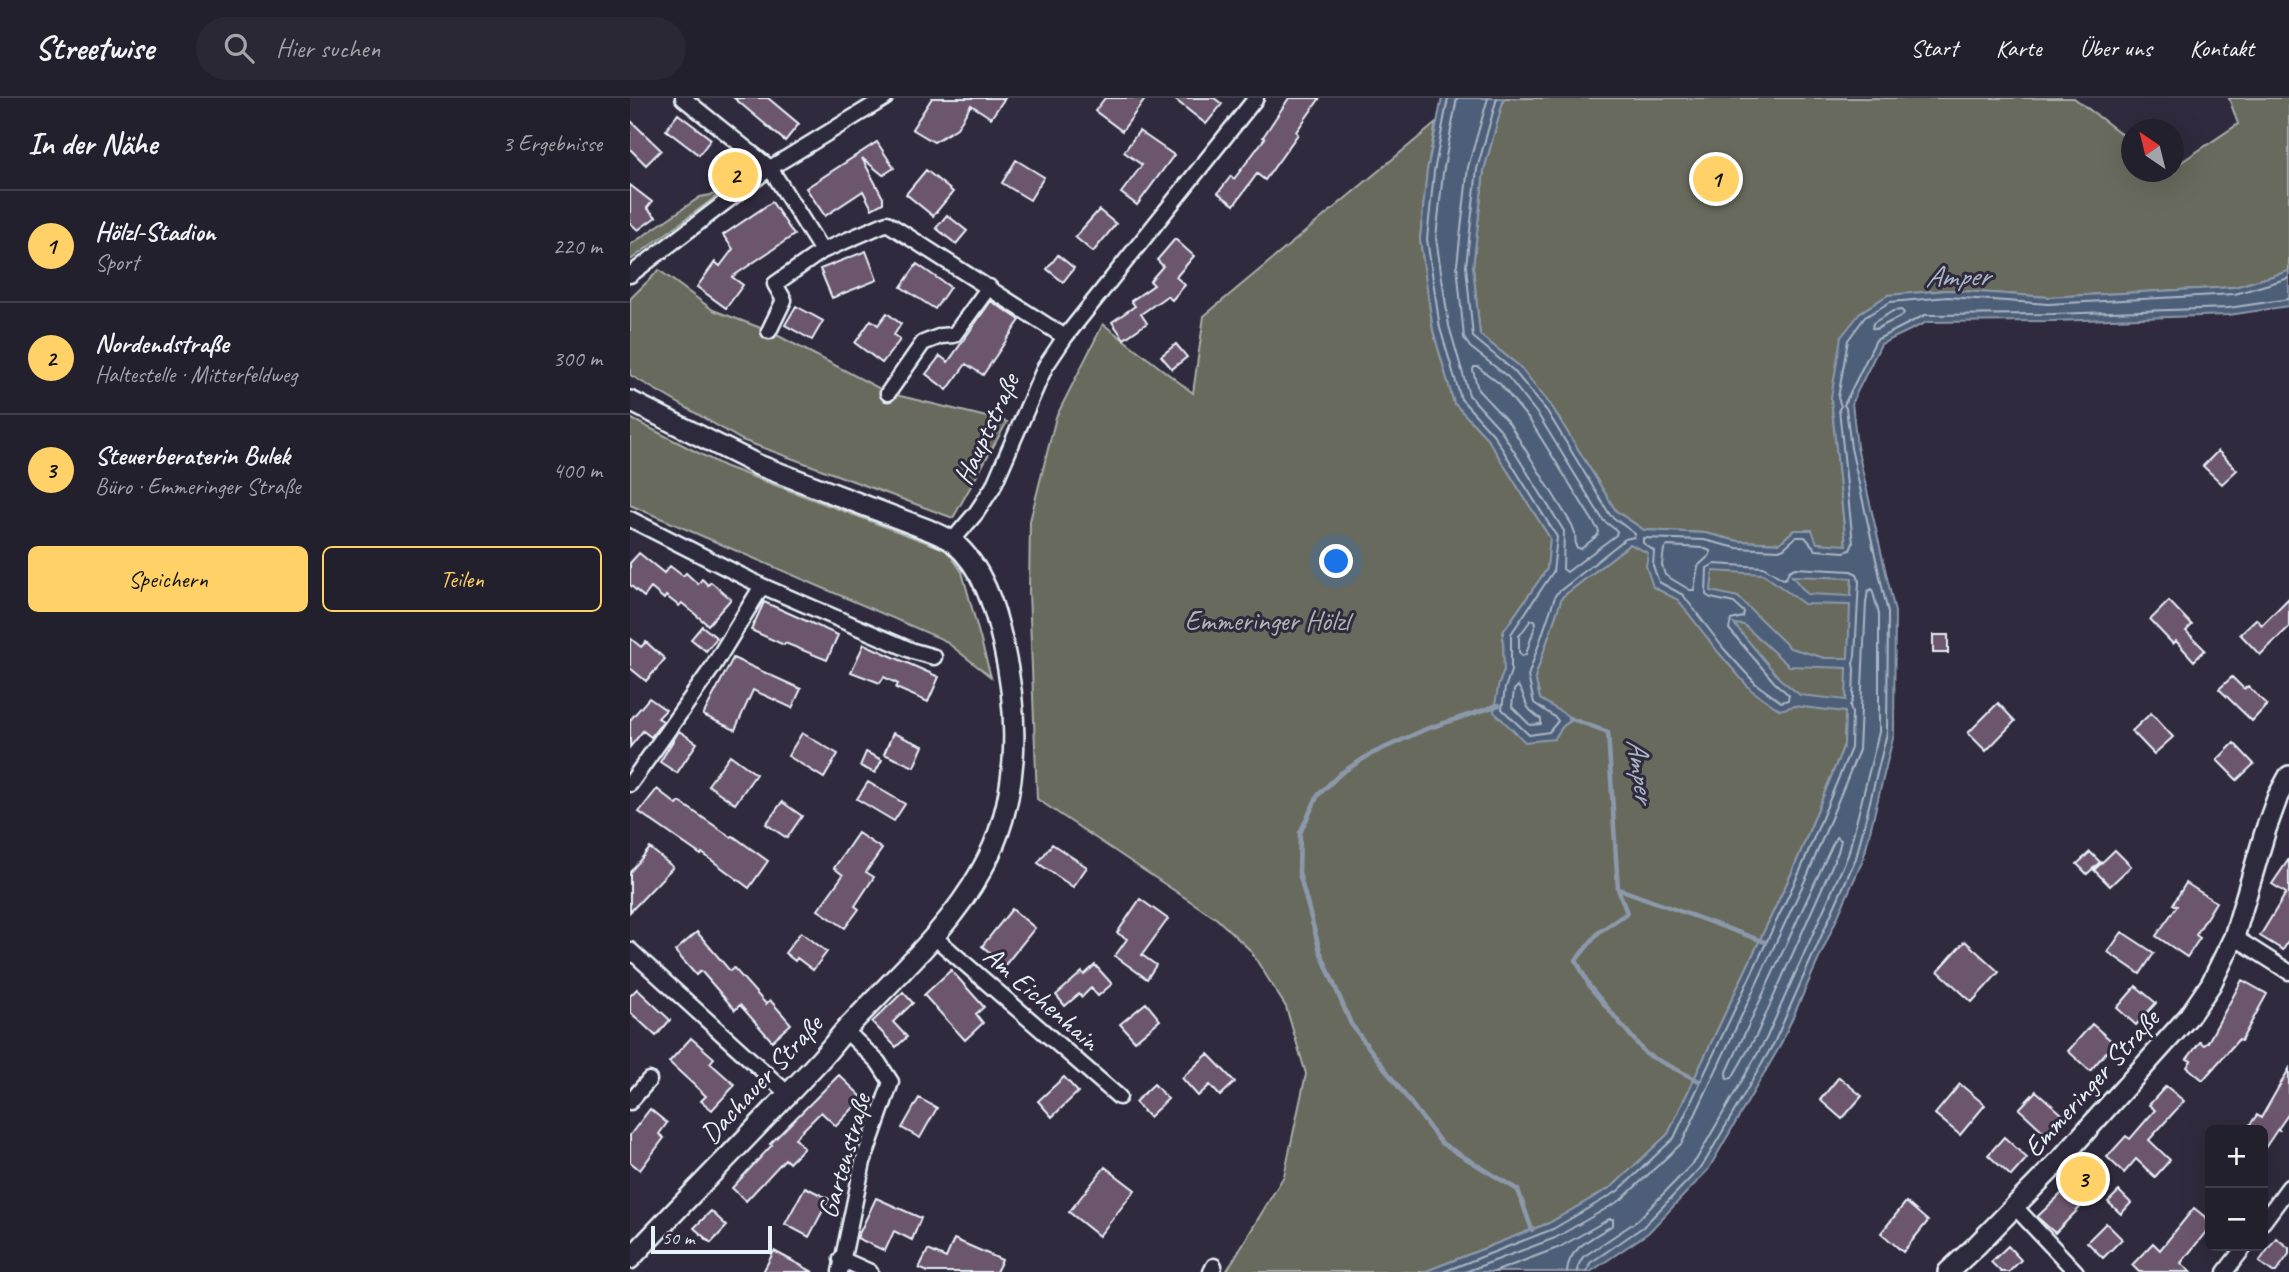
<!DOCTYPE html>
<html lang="de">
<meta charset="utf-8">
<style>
:root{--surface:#23202e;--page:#2b2836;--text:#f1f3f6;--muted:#a3a3aa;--line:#403e4a;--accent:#ffd166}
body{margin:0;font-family:Caveat,sans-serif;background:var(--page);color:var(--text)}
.controls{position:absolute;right:21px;bottom:21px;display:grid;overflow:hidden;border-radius:10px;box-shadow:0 7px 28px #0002}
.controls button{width:63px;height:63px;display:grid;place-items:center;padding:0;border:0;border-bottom:2px solid var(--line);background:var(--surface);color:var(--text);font:35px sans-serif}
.compass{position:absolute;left:1491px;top:21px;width:63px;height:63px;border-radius:50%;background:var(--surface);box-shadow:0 7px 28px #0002;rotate:325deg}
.scale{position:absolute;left:21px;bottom:18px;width:121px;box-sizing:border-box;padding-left:7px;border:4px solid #e8f1f8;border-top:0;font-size:19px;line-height:24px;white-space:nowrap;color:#e8f1f8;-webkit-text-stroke:5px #2f2a3d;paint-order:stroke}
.you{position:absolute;left:707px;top:464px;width:24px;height:24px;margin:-18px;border:5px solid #fff;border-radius:50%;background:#1a73e8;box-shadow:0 0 0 10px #1a73e833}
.badge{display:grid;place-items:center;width:46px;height:46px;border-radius:50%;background:var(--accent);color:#111;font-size:23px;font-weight:700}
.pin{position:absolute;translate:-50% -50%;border:4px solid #fff;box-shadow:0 2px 7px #0006}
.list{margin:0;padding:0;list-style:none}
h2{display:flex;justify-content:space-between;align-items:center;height:91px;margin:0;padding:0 28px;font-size:30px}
h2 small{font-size:23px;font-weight:400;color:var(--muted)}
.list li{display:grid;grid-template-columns:46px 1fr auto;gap:21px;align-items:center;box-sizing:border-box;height:112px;padding:0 28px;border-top:2px solid var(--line)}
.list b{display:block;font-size:26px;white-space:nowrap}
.list p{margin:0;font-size:23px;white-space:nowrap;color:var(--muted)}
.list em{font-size:23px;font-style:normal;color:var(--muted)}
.actions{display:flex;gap:14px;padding:21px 28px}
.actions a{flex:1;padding:16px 0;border:2px solid var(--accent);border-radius:10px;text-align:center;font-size:24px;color:var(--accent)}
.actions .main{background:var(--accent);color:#111}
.icon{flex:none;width:38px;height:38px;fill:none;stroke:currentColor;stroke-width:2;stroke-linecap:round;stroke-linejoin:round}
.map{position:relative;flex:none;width:1659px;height:1174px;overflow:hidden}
header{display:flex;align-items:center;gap:42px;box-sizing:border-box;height:98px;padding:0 35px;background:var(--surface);border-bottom:2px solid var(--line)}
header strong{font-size:33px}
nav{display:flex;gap:38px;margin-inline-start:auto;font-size:24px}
.search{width:490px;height:63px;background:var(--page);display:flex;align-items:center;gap:18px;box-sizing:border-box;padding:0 24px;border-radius:38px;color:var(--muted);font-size:26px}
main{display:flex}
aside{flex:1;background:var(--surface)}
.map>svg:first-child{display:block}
</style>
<header>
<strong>Streetwise</strong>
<div class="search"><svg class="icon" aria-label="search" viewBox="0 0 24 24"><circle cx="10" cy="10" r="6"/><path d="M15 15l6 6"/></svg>Hier suchen</div>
<nav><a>Start</a><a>Karte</a><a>Über uns</a><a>Kontakt</a></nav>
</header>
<main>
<aside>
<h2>In der Nähe<small>3 Ergebnisse</small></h2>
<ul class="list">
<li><span class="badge">1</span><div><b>Hölzl-Stadion</b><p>Sport</p></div><em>220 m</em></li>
<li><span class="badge">2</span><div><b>Nordendstraße</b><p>Haltestelle · Mitterfeldweg</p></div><em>300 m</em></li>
<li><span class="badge">3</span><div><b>Steuerberaterin Bulek</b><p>Büro · Emmeringer Straße</p></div><em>400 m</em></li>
</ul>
<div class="actions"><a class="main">Speichern</a><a>Teilen</a></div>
</aside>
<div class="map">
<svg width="1659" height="1174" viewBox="0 0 1659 1174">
<rect width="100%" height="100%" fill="#2f2a3d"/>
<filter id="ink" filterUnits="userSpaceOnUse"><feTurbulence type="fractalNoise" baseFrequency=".0143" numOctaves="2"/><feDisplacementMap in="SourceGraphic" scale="14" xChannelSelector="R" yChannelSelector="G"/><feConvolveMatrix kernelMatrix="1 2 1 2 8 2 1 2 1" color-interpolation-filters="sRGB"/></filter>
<g filter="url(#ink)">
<!-- green -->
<path fill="#676b5d" stroke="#a8aeaa" stroke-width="2" d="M874 0H1444L1501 43 1502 74H1544V69L1608 26 1599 0H1659V173L1605 189 1418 199 1318 192 1258 197 1231 214 1201 300 1216 448 1187 445 1164 432 1150 445 1108 443 1075 435 1014 432 986 413 922 309 889 268 850 237 843 169 854 72Z
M806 25 797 73 790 141 803 232 824 305 857 340 920 440 917 471 873 534 874 572 868 589 924 641 933 628 942 622 910 601 905 579 932 499 1000 446 1055 471 1222 480 1214 647 1164 770 1038 1036 983 1088 919 1125 794 1174H596L654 1078 676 976 656 909 620 852 587 821 407 701 399 493 400 423 426 319 473 226 563 295 574 218Z
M91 95 2 161 0 162V147L70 99Z
M29 172 83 212 139 233 258 295 377 324 323 420 112 342 0 277V201Z
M0 320 94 368 317 452 332 474 361 579 314 542 0 407Z"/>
<!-- water -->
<path fill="#4e5e78" stroke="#8c99ab" stroke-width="2" fill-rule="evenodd" d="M812 0H874L854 72 843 169 850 237 889 268 922 309 986 413 1014 432 1075 435 1108 443 1150 445 1164 432H1182L1187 445 1216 447 1201 300 1211 239 1231 214 1258 197 1318 192 1418 199 1605 189 1659 173V208L1599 217 1423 223 1297 224 1251 246 1222 304 1227 349 1265 514 1264 636 1233 762 1150 948 1078 1072 1018 1135 960 1174H794L919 1125 983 1088 1038 1036 1164 770 1214 647 1215 614 1164 608 1150 612 1121 592 1089 555 1048 502 1023 489 1016 468 1018 455 1000 446 932 499 905 579 910 601 943 621 933 628 924 641 895 644 864 614 868 589 874 572 873 534 917 471 920 440 857 340 824 305 803 232 790 141 797 73ZM1083 473 1133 476 1174 506 1220 507 1218 560H1195L1160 550 1108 499 1081 493ZM1162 478 1222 480 1221 498 1177 496ZM1104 526 1114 527 1159 568 1217 570 1216 602 1170 597 1150 581Z"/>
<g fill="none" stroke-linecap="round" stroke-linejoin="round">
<!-- shore -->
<path stroke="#aab6c5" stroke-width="2" d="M818 0 804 74 797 141 810 230 831 301 863 336 927 439 923 474 881 536V573L875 590 872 611 899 637 919 634 928 623 926 620 904 605 898 578 926 496 995 441 1004 439 1005 436 980 417 917 313 884 273 843 239 836 168 847 71 867 0
M827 0 813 75 806 140 819 228 839 297 870 331 934 433 933 471 937 474 986 437 987 433 973 422 909 318 878 279 840 249 834 240 827 167 838 69 858 0
M1271 212 1274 215 1272 218 1246 231 1242 230 1243 225 1263 213Z
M844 269H848L870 286 901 324 969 433 968 437 951 451 946 449 945 435 942 427 879 325 848 292 843 272Z
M1037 448 1073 450 1080 453V457L1068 468 1064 492H1060L1035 477 1032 467 1034 451Z
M901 522H905L906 525 896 556 892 558 889 554V538Z
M888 588C900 604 889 606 911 621V626L900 627 882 609 884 592Z
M1206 739 1211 742 1208 754 1127 936 1102 980 1097 981 1096 976Z
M813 1174 923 1131 988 1093 1044 1040 1170 773 1221 650 1222 615 1220 608 1223 601 1224 571 1223 565 1225 558 1229 483 1227 476 1221 473 1165 470 1159 473 1156 480 1153 481 1133 469 1084 466 1077 470 1076 497 1081 500 1104 505 1114 514 1113 519 1101 522 1099 531 1145 585 1159 597 1158 602 1151 604 1126 586 1094 551 1053 497 1029 484 1023 468 1024 453 1013 445V440L1074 442 1107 450 1149 452 1154 450 1166 439H1175L1186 452 1214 454 1220 452 1223 445 1209 311 1211 308 1208 300 1218 242 1235 219 1260 204 1318 199 1418 206 1605 196 1659 180
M835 1174 925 1140 991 1102 1052 1045 1178 776 1229 652 1236 504 1238 493 1242 491 1249 516V634L1218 757 1136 941 1066 1062 1007 1123 953 1159 949 1166 948 1174
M864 1174 930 1149 979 1121H983V1127C965 1139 938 1149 937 1174
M957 1174 960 1165 1013 1129 1073 1067 1144 945 1226 760 1257 635 1258 515 1221 350 1216 310 1214 307 1246 242 1295 217 1423 216 1598 210 1659 201"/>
<!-- stream -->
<path stroke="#8c99ab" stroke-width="4.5" d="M869 607 796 631 741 656 711 675 688 697 670 735 669 775 690 853 721 926 811 1045 888 1092 902 1132
M939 620 978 634 988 791 997 815 969 834 946 862 960 889 1016 956 1069 983
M989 791 1135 844"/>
</g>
<!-- building -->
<path fill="#6c576e" stroke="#e8f1f8" stroke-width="2" d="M104 0H138L169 26 155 43Z
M302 0H375L361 20 341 7 327 30 304 44 282 31Z
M475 0H516L492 33 465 13Z
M543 0H584L592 6 576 26Z
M659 0H690L666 34 668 36 635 82 627 76 604 107 588 95 601 78 604 81 635 40 633 39Z
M48 16 81 41 69 57 36 32Z
M0 22 31 52 16 67 0 51Z
M509 33 544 57 507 107 491 95 512 67 494 54Z
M247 44 264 70 253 77 232 60 253 100V105L242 111 233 93 195 118 176 90Z
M386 62 414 79 400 102 372 85Z
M296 72 323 94 303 118 276 96Z
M0 87 22 104 17 110 26 119 8 132 0 125Z
M142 104 164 137 102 179 113 187 96 210 67 189 85 164 90 168 103 151 93 137Z
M469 112 486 126 463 154 445 139Z
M317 117 337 133 326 146 306 130Z
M545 141 564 158 546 179 555 187 542 202 537 198 511 216 517 225 494 241 482 224 505 208 501 203 524 187 520 183 533 168 527 162Z
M236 153 247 182 202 200 190 171Z
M428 157 444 170 433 184 417 171Z
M287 166 320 189 305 211 271 189Z
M361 203 390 222 353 277 336 266 317 292 296 276 310 258 318 264Z
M166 208 193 223 182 242 155 227Z
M257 215 271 226 264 237 270 242 252 265 225 245 241 222 248 227Z
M546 246 557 259 542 271 531 258Z
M1588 353 1607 372 1592 386 1573 368Z
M9 455 34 475 40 468 53 478 56 475 68 486 72 481 78 487 81 484 101 501 78 527 52 505 49 508 36 498 34 501 21 490 14 499 0 487V465Z
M1659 500V529L1630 557 1610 536 1626 521 1632 527Z
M1539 503 1562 527 1556 533 1575 552 1564 563 1546 543 1543 546 1520 522Z
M134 504 208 537 197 562 155 545 154 547 121 532Z
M72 528 87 540 76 553 61 541Z
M1303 537H1318V555H1303Z
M0 540 11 549 16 544 35 561 16 583 0 570Z
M234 546 309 579 298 604 266 590 268 586 254 579 250 585 221 574Z
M103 560 171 591 162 610 123 592 105 632 73 617Z
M1602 579 1614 591 1618 588 1637 607 1622 623 1589 591Z
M19 600 36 612 28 620 33 623 21 639 13 633 0 649V622Z
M1368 605 1385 623 1356 653 1338 635Z
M1521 615 1543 639 1524 656 1502 633Z
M49 633 67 645 47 675 30 664Z
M172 635 208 656 194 680 158 658Z
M263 635 293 648 284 669 254 656Z
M1604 645 1624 666 1607 682 1587 662Z
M236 654 252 662 245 675 230 668Z
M100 657 126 676 105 706 78 687Z
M238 684 275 706 264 723 227 701Z
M27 691 47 707 50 704 101 739 103 738 138 763 119 790 72 755 71 757 9 714Z
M152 704 172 718 157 740 136 726Z
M228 735 252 751 236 774 244 779 225 808 229 811 215 830 188 812 213 777 204 770Z
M422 746 457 769 443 789 408 765Z
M20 750 43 769 0 814V774Z
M1485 752 1501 768 1480 788 1464 772Z
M1460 754 1470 764 1457 776 1447 766Z
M1659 761V842L1653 852 1630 838 1656 795 1642 786Z
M1556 785 1586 804 1566 837 1570 840 1557 859 1526 838 1547 808 1543 806Z
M510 801 538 821 512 857 526 867 517 881 485 858 497 841 487 835Z
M382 811 405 830 375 867 352 848Z
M67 834 100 873 104 870 136 906 140 902 161 926 142 943 110 907 105 912 71 873 66 877 45 853Z
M171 834 197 854 183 872 167 860 165 863 155 855Z
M1492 834 1524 855 1510 876 1478 854Z
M1335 843 1369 874 1342 904 1308 873Z
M465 867 482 886 468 898 461 890 452 899 449 896 435 908 426 897 452 874 454 877Z
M321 872 354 909 346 916 353 925 335 942 294 897Z
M1612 882 1637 896 1611 943 1608 942 1573 982 1557 969 1561 963 1557 961 1570 944 1574 947 1578 944Z
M1506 888 1526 905 1506 927 1487 910Z
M7 891 40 922 26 938 0 914V898Z
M273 894 283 905 263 924 277 939 266 949 242 924Z
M516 905 530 922 505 943 490 926Z
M1462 926 1484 945 1460 973 1438 953Z
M61 940 84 960 80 965 105 987 82 1012 71 1003 76 998 39 964Z
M578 956 605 984 590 998 580 987 568 998 552 980Z
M1659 971V1015L1648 1031 1649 1032H1647L1633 1053V1032H1616L1627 1017 1631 1020Z
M209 977 233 1000 206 1028 191 1014 165 1040 174 1050 159 1065 155 1061 116 1103 102 1090 142 1047 140 1046Z
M434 979 448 994 422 1019 408 1003Z
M1209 979 1232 998 1212 1021 1190 1002Z
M524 986 538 1001 519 1019 505 1004Z
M1330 986 1355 1007 1330 1037 1305 1016Z
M1536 988 1554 1003 1519 1042 1540 1062 1525 1079 1506 1061 1494 1075 1477 1059 1496 1038 1500 1041 1525 1012 1519 1007Z
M1406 993 1432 1016 1415 1035 1389 1011Z
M289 1000 307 1010 290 1040 272 1030Z
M20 1011 37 1025 29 1036 34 1040 10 1072 0 1064V1037Z
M1374 1039 1397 1060 1381 1078 1358 1057Z
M475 1069 505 1092 469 1138 439 1114Z
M1455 1073 1471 1088 1425 1135 1407 1119Z
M175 1089 199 1101 179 1139 155 1126Z
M1489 1093 1501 1105 1491 1116 1478 1104Z
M246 1100 291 1120 282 1142 264 1133 255 1153 227 1140Z
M1276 1104 1298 1123 1273 1154 1251 1135Z
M1564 1110 1580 1123V1129L1551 1165 1561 1174H1509L1502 1167 1523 1145 1530 1152Z
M81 1113 97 1128 81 1145 64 1130Z
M1476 1125 1492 1141 1473 1160 1457 1144Z
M1646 1140 1659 1150V1156L1646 1174H1643L1629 1164Z
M324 1141 372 1162 366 1174H298L289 1170 298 1152 316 1160Z
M1378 1148 1391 1162 1379 1174H1371L1361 1164Z
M144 1153 183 1174H133Z"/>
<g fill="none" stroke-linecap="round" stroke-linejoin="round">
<defs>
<path id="street" d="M53 0 140 70 192 153
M0 177 140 70 255 0
M139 233 154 202 145 186 192 153 257 125 435 239
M258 295 293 245 311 238 324 237 359 189
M0 421 132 488 283 553 304 559
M322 443 346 415 363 389 415 269 435 239 626 0
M0 686 82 570 132 488
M303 838 489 999
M1604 839 1659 874
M0 852 157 995
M0 1004 19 982
M1385 1109 1446 1174
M1633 1124 1659 1089
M211 1161 240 1174
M210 1174 233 1064 261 984 248 964 215 932
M581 1174 584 1168
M1595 1174 1615 1148"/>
<path id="secondary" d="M0 303 128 367 299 432C306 435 316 439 323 444 353 469 365 510 373 546 390 621 390 705 351 773 319 831 266 878 221 926 210 937 201 950 190 962 128 1029 63 1094 0 1161
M1318 1174 1346 1148 1429 1063 1559 918 1581 886 1604 839 1636 731 1648 698 1659 678"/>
</defs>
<!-- street casing -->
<use href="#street" stroke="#e8f1f8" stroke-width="19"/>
<!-- secondary casing -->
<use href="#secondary" stroke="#e8f1f8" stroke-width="24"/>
<!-- street -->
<use href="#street" stroke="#2f2a3d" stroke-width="14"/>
<!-- secondary -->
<use href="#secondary" stroke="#2f2a3d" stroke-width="19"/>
</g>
</g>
<g text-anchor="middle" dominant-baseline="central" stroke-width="6" stroke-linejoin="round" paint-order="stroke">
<!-- street labels -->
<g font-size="28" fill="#e8f1f8" stroke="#2f2a3d">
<text transform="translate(356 331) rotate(-65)">Hauptstraße</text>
<text transform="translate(412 900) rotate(41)">Am Eichenhain</text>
<text transform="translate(131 981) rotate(-47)">Dachauer Straße</text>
<text transform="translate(1461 985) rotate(-48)">Emmeringer Straße</text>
<text transform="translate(214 1058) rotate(-74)">Gartenstraße</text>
</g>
<!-- park labels -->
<g font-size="28" fill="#aeb5b2" stroke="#2f2a3d">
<text x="637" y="522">Emmeringer Hölzl</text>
</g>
<!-- water labels -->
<g font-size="30" font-style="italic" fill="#aab6c5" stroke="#2f2a3d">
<text transform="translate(1327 178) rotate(-1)">Amper</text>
<text transform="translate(1011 672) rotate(82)">Amper</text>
</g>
</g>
</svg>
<div class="controls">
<button>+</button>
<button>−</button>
</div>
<svg class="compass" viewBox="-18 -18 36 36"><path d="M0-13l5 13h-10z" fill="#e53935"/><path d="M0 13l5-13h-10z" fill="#a3a3aa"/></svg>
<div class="scale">50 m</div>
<div class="you"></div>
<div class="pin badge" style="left:1086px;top:81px">1</div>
<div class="pin badge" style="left:105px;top:77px">2</div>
<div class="pin badge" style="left:1453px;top:1081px">3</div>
</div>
</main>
